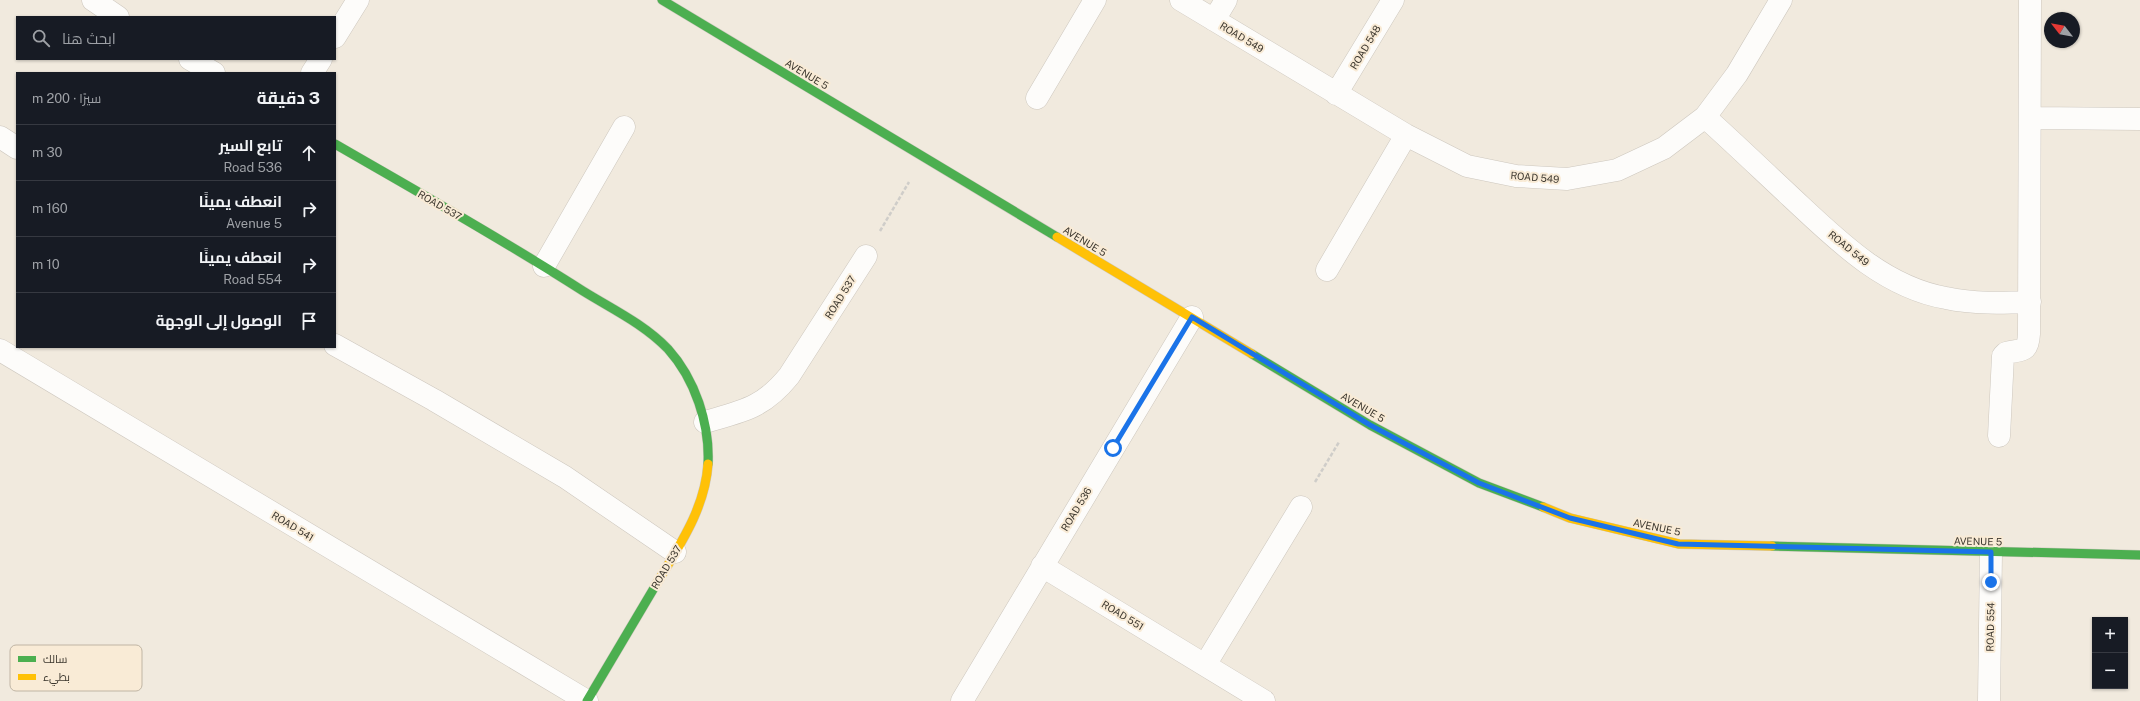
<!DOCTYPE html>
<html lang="ar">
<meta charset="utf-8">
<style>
:root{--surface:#171b24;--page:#20242c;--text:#f1f3f6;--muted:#9ea1a6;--line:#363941}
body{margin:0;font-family:"Public Sans",Cairo,sans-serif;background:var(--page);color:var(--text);direction:rtl}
.controls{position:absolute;right:12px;bottom:12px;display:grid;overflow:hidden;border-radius:0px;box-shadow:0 1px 3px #0004}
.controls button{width:36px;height:36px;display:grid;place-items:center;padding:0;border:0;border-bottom:1px solid var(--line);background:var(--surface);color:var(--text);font:20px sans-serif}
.compass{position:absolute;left:2044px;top:12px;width:36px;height:36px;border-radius:50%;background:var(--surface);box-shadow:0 1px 3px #0004;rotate:301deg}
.stop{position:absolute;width:12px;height:12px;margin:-9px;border:3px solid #1a73e8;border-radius:50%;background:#fff}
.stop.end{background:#1a73e8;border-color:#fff;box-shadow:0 1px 4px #0008}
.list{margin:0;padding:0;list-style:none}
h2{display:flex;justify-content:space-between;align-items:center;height:52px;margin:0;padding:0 16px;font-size:17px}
h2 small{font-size:13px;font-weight:400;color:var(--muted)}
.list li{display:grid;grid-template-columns:26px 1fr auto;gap:12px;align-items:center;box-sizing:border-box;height:56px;padding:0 16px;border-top:1px solid var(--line)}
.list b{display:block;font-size:15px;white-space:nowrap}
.list p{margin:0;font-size:13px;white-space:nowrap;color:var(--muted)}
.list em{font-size:13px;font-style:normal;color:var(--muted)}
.icon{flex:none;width:22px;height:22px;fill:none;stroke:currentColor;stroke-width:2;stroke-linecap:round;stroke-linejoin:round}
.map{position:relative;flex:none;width:2140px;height:701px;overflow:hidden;direction:ltr}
.search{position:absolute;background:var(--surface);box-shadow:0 1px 3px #0004;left:16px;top:16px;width:320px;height:44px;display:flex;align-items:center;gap:10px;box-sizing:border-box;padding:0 14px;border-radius:0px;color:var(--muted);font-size:15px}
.panel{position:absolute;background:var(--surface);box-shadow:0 1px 3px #0004;left:16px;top:72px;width:320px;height:276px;border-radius:0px;direction:rtl}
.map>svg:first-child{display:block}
</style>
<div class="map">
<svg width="2140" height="701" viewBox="0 0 2140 701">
<rect width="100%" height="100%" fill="#f1eade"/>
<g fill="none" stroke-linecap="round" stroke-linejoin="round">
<defs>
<path id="street" d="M93 0 118 17
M1181 0 1406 135 1467 166 1516 176 1567 179 1617 170 1664 148 1705 117 1737 74 1781 0
M1214 20 1226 0
M335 37 358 0
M190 59 214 73
M312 73 321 59
M1336 94 1393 0
M1037 98 1095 0
M1705 117C1734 143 1762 170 1791 197 1836 239 1883 287 1946 298 1974 304 2002 303 2030 302
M2031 118 2140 119
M0 137 17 148
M544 266 624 127
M1327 270 1406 135
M335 345 434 400 565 477 675 552
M0 350 587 701
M705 422C743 411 763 408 789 376L866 256
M1999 436 2003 356 2006 353C2021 349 2028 354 2029 334L2030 0
M1042 566 1264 701
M1205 665 1301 507
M962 701 1192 317
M1989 701 1991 552"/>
<path id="fast" d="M662 0 1057 237
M335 144C418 192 502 239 583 291 612 309 644 324 668 349 695 379 710 424 708 464
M1252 354 1370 425 1479 483 1543 507
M1772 546 2140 555
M587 701 657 583"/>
<path id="slow" d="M1057 237 1252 354
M1543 507 1570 518 1679 544 1772 546
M657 583C679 546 705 509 708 464"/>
</defs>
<!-- street casing -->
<use href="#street" stroke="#cdc7be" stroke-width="23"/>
<!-- fast casing -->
<use href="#fast" stroke="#cdc7be" stroke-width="10"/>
<!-- slow casing -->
<use href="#slow" stroke="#cdc7be" stroke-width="10"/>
<!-- path -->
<path stroke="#cfcdc9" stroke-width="2.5" stroke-dasharray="4 2" stroke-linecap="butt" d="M880 231 909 182
M1315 482 1339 442"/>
<!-- street -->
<use href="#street" stroke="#fdfcfa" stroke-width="22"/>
<!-- fast -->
<use href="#fast" stroke="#4caf50" stroke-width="9"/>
<!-- slow -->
<use href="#slow" stroke="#ffc107" stroke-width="9"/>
</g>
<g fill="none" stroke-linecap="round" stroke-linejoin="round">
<!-- route -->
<path stroke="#1a73e8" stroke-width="5" d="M1113 448 1192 317 1370 425 1479 483 1570 518 1678 544 1991 552V582"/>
</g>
<g text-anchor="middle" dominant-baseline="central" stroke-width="4" stroke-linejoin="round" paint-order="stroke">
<!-- street labels -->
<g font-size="10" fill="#3c372e" stroke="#f9ebd6">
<text transform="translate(1242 37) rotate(31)">ROAD 549</text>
<text transform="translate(1365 47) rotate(-59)">ROAD 548</text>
<text transform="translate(807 74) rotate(31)">AVENUE 5</text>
<text transform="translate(1535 177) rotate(5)">ROAD 549</text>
<text transform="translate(440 205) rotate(30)">ROAD 537</text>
<text transform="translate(1085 241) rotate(31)">AVENUE 5</text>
<text transform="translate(1849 248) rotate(39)">ROAD 549</text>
<text transform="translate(840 297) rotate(-58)">ROAD 537</text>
<text transform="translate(1363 407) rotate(30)">AVENUE 5</text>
<text transform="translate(1076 509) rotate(-59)">ROAD 536</text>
<text transform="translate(293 526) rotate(31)">ROAD 541</text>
<text transform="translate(1657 527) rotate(12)">AVENUE 5</text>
<text transform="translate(1978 541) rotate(1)">AVENUE 5</text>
<text transform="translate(666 567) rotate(-59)">ROAD 537</text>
<text transform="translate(1123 615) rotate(31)">ROAD 551</text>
<text transform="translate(1990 627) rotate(-89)">ROAD 554</text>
</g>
</g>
<!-- legend -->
<rect x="10" y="645" width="132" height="46" rx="6" fill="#f9ebd6" stroke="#c0b5a4" stroke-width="1"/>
<rect x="18" y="656" width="18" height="6" fill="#4caf50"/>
<rect x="18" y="674" width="18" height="6" fill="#ffc107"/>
<g font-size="11" fill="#3c372e">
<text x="43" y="663">سالك</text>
<text x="43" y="681">بطيء</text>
</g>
</svg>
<div class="controls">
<button>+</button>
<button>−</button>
</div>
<svg class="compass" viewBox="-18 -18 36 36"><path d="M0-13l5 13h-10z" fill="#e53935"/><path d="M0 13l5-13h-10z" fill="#9ea1a6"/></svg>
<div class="stop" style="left:1113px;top:448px"></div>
<div class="stop end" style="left:1991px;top:582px"></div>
<div class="search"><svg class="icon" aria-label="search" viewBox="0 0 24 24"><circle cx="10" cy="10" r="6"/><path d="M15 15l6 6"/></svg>ابحث هنا</div>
<section class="panel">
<h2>3 دقيقة<small>سيرًا · 200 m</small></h2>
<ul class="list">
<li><svg class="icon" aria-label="ahead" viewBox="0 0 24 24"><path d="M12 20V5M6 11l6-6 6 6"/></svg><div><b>تابع السير</b><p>Road 536</p></div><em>30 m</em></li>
<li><svg class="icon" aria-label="right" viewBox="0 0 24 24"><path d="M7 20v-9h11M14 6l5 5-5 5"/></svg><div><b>انعطف يمينًا</b><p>Avenue 5</p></div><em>160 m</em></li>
<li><svg class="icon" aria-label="right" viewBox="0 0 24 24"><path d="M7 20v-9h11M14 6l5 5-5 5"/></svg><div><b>انعطف يمينًا</b><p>Road 554</p></div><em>10 m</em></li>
<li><svg class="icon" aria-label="arrive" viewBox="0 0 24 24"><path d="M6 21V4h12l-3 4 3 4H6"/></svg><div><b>الوصول إلى الوجهة</b></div></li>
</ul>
</section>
</div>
